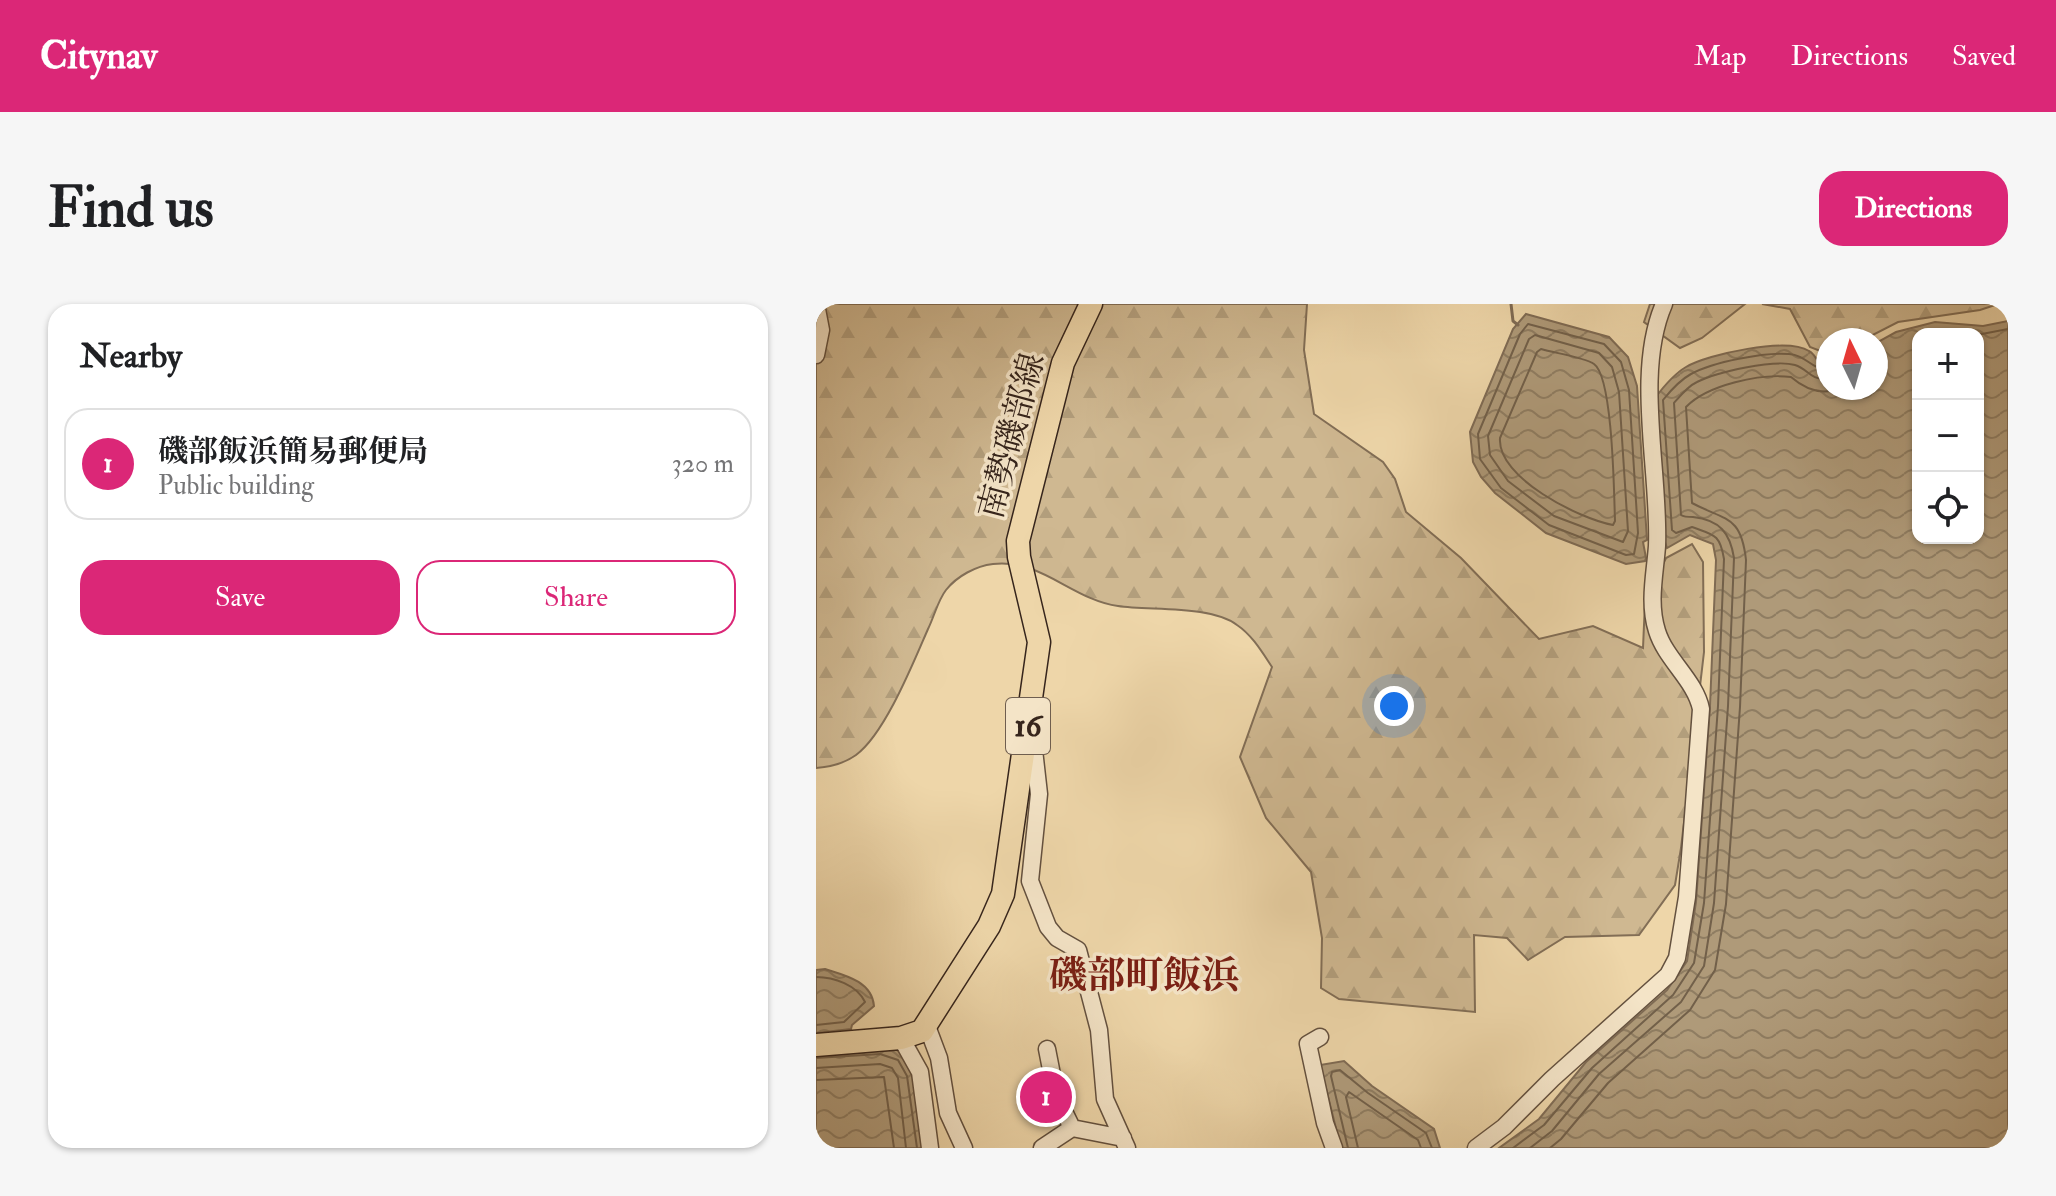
<!DOCTYPE html>
<meta charset="utf-8">
<style>
:root{--surface:#fff;--page:#f6f6f6;--text:#202124;--muted:#757577;--line:#e0e0e0;--accent:#db2777}
body{margin:0;font-family:"IM FELL Double Pica","Noto Serif JP",serif;background:var(--page);color:var(--text)}
.controls{position:absolute;right:24px;top:24px;display:grid;overflow:hidden;border-radius:16px;box-shadow:0 2px 6px #0004}
.controls button{width:72px;height:72px;display:grid;place-items:center;padding:0;border:0;border-bottom:2px solid var(--line);background:var(--surface);color:var(--text);font:40px sans-serif}
.compass{position:absolute;left:1000px;top:24px;width:72px;height:72px;border-radius:50%;background:var(--surface);box-shadow:0 2px 6px #0004;rotate:355deg}
.you{position:absolute;left:578px;top:402px;width:28px;height:28px;margin:-20px;border:6px solid #fff;border-radius:50%;background:#1a73e8;box-shadow:0 0 0 12px #1a73e833}
.badge{display:grid;place-items:center;width:52px;height:52px;border-radius:50%;background:var(--accent);color:#fff;font-size:26px;font-weight:700}
.pin{position:absolute;translate:-50% -50%;border:4px solid #fff;box-shadow:0 2px 8px #0006}
.list{margin:0;padding:0;list-style:none}
h2{display:flex;justify-content:space-between;align-items:center;height:104px;margin:0;padding:0 32px;font-size:34px}
h2 small{font-size:26px;font-weight:400;color:var(--muted)}
.list li{display:grid;grid-template-columns:52px 1fr auto;gap:24px;align-items:center;box-sizing:border-box;height:112px;margin:0 16px 16px;padding:0 16px;border:2px solid var(--line);border-radius:24px}
.list b{display:block;font-size:30px;white-space:nowrap}
.list p{margin:0;font-size:26px;white-space:nowrap;color:var(--muted)}
.list em{font-size:26px;font-style:normal;color:var(--muted)}
.actions{display:flex;gap:16px;padding:24px 32px}
.actions a{flex:1;padding:18px 0;border:2px solid var(--accent);border-radius:24px;text-align:center;font-size:28px;color:var(--accent)}
.actions .main{background:var(--accent);color:#fff}
.icon{flex:none;width:44px;height:44px;fill:none;stroke:currentColor;stroke-width:2;stroke-linecap:round;stroke-linejoin:round}
.map{position:relative;flex:none;width:1192px;height:844px;overflow:hidden;border-radius:24px}
header{display:flex;align-items:center;gap:48px;box-sizing:border-box;height:112px;padding:0 40px;background:var(--accent);color:#fff}
header strong{font-size:38px}
nav{display:flex;gap:44px;margin-inline-start:auto;font-size:28px}
.intro{display:flex;align-items:center;justify-content:space-between;box-sizing:border-box;height:192px;padding:0 48px}
h1{margin:0;font-size:56px}
.button{padding:20px 36px;border-radius:24px;background:var(--accent);color:#fff;font-size:28px;font-weight:700}
main{display:flex;gap:48px;padding:0 48px}
aside{flex:1;background:var(--surface);border-radius:24px;box-shadow:0 2px 6px #0004}
.map>svg:first-child{display:block}
</style>
<header>
<strong>Citynav</strong>
<nav><a>Map</a><a>Directions</a><a>Saved</a></nav>
</header>
<div class="intro"><h1>Find us</h1><a class="button">Directions</a></div>
<main>
<aside>
<h2>Nearby<small></small></h2>
<ul class="list">
<li><span class="badge">1</span><div><b>磯部飯浜簡易郵便局</b><p>Public building</p></div><em>320 m</em></li>
</ul>
<div class="actions"><a class="main">Save</a><a>Share</a></div>
</aside>
<div class="map">
<svg width="1192" height="844" viewBox="0 0 1192 844">
<defs>
<pattern id="forest-firs" width="22" height="20" patternUnits="userSpaceOnUse" patternTransform="scale(2)"><rect width="22" height="20" fill="#cfb891"/><path d="M5 1l3.5 6h-7zM16 11l3.5 6h-7z" fill="#b29e7c"/></pattern>
<pattern id="water-waves" width="16" height="10" patternUnits="userSpaceOnUse" patternTransform="scale(2)"><rect width="16" height="10" fill="#af9a79"/><path d="M0 5q4-4 8 0t8 0" fill="none" stroke="#8f7d62"/></pattern>
</defs>
<rect width="100%" height="100%" fill="#eed6a9"/>
<filter id="stains"><feTurbulence type="fractalNoise" baseFrequency=".0025" numOctaves="4"/><feColorMatrix values="0 0 0 0 .2 0 0 0 0 .09 0 0 0 0 .02 0 0 0 .5 -.17"/></filter>
<radialGradient id="worn" r=".72"><stop offset=".6" stop-color="#630" stop-opacity="0"/><stop offset="1" stop-color="#630" stop-opacity=".3"/></radialGradient>
<!-- forest -->
<path fill="url(#forest-firs)" stroke="#826e56" stroke-width="2" d="M0 0H491L488 46 498 110 567 158 579 175 590 208 645 254 723 335 777 322 827 344 829 298 850 254 876 240 887 258 888 348 865 544 859 581 823 631 749 633 712 656 691 634 658 631 659 708 523 695 505 684 506 634 495 568 450 514 424 453 456 363C446 348 436 331 421 321 395 301 334 307 302 302 257 296 224 254 177 260 160 262 141 272 130 286 122 296 118 313 112 325 98 357 69 430 40 451 29 459 13 463 0 464Z
M834 0H929L886 34 864 44 828 18Z
M946 0H1182L1164 6 1082 18 1047 36H1012V50L994 43 974 5Z"/>
<!-- water -->
<path fill="url(#water-waves)" stroke="#7f6b54" stroke-width="2" fill-rule="evenodd" d="M710 10 793 33 812 53 821 82 831 236 827 238 830 254 829 257 810 260 730 229 679 189 665 173 657 158 654 128 697 25Z
M1192 17V844H683L723 815 770 758 851 686 871 657 880 598 894 402 900 256 897 240 874 231 851 244 848 235 839 94C848 82 858 70 870 63 892 50 971 33 993 47 996 48 1000 54 1001 56L1012 57V84H1060V39L1080 28 1119 18 1167 22ZM1102 30H1162V234H1102Z
M9 665C28 671 56 677 58 702L36 721 35 725 0 729V666Z
M78 744 87 750 96 760 109 844H0V747Z
M528 757 556 782 618 825 624 844H525L504 761Z"/>
<g fill="none" stroke-linecap="round" stroke-linejoin="round">
<!-- shore -->
<path stroke="#72604a" stroke-width="2" d="M712 20 788 40 805 58 813 86 822 229 818 250 810 251 733 221 685 184 664 155 662 130 704 30Z
M1110 30 1120 26 1166 30 1192 25
M719 31 783 49 796 63 803 88 812 227 807 238 738 212 692 177 674 151 672 132 713 35Z
M725 45C738 49 768 53 778 60 797 73 798 191 799 217L797 221C764 215 681 174 684 134L721 48Z
M0 673C18 673 41 681 49 698L28 718 0 721
M0 754 64 750 82 756 91 772 101 844
M0 764 64 760 76 764 82 774 90 844
M0 776 68 773 78 844
M532 844 515 772 516 768 524 766 552 789 610 829 616 844
M542 844 530 793 533 788 602 836 605 844
M697 844 728 821 776 764 857 691 878 659 888 599 902 402 908 255C904 230 898 231 876 223L860 229 856 226 847 96C855 86 864 76 875 70 897 58 948 48 973 50 990 51 995 65 1012 66
M714 844 736 827 783 770 865 698 888 662 898 599 912 402 918 254C914 229 904 216 877 213 872 213 868 213 865 211L858 99C864 92 872 82 881 78 901 68 958 55 979 61 992 65 993 75 1012 76
M734 844 745 835 792 779 874 706 899 666 910 600 924 403 930 256C925 211 910 217 876 199L870 103C891 81 945 69 975 73 990 86 1006 92 1025 84"/>
<!-- stream -->
<path stroke="#7f6b54" stroke-width="3" d="M695 0 697 17 702 21"/>
<defs>
<path id="minor" d="M0 51 5 26 0 0
M216 428 223 490 214 577 232 623 241 634 262 646 283 726 289 795 311 844
M111 722 123 754 132 809 148 844
M504 733 492 740 509 819 518 844
M85 734 104 768 114 844
M231 745 240 791 256 824
M226 844 256 824 307 834
M660 844 688 823 736 775 852 671 861 654 871 593 885 405C879 376 850 356 841 327 832 299 839 270 841 242 844 167 818 69 848 0"/>
<path id="major" d="M0 741 85 734 106 727 173 622 187 590 223 338 203 253 202 237 247 59 275 0"/>
</defs>
<!-- minor casing -->
<use href="#minor" stroke="#64513f" stroke-width="19"/>
<!-- major casing -->
<use href="#major" stroke="#36251c" stroke-width="25"/>
<!-- minor -->
<use href="#minor" stroke="#f4e4c7" stroke-width="16"/>
<!-- major -->
<use href="#major" stroke="#eed6a9" stroke-width="22"/>
</g>
<g text-anchor="middle" dominant-baseline="central" stroke-width="7" stroke-linejoin="round" paint-order="stroke">
<!-- shield labels -->
<rect fill="#f4e4c7" stroke="#6f5e4f" stroke-width="2" x="190" y="394" width="44" height="56" rx="6"/>
<g font-size="32" font-weight="bold" fill="#36251c">
<text x="212" y="422">16</text>
</g>
<!-- street labels -->
<g font-size="34" fill="#36251c" stroke="#f4e4c7">
<text transform="translate(196 132) rotate(-75)">南勢磯部線</text>
</g>
<!-- quarter labels -->
<g font-size="38" font-weight="bold" fill="#7a1f14" stroke="#f4e4c7">
<text x="328" y="672">磯部町飯浜</text>
</g>
</g>
<rect width="100%" height="100%" filter="url(#stains)"/>
<rect width="100%" height="100%" fill="url(#worn)"/>
</svg>
<div class="controls">
<button>+</button>
<button>−</button>
<button><svg class="icon" aria-label="locate" viewBox="0 0 24 24"><circle cx="12" cy="12" r="6"/><path d="M12 2v4M12 18v4M2 12h4M18 12h4"/></svg></button>
</div>
<svg class="compass" viewBox="-18 -18 36 36"><path d="M0-13l5 13h-10z" fill="#e53935"/><path d="M0 13l5-13h-10z" fill="#757577"/></svg>
<div class="you"></div>
<div class="pin badge" style="left:230px;top:793px">1</div>
</div>
</main>
